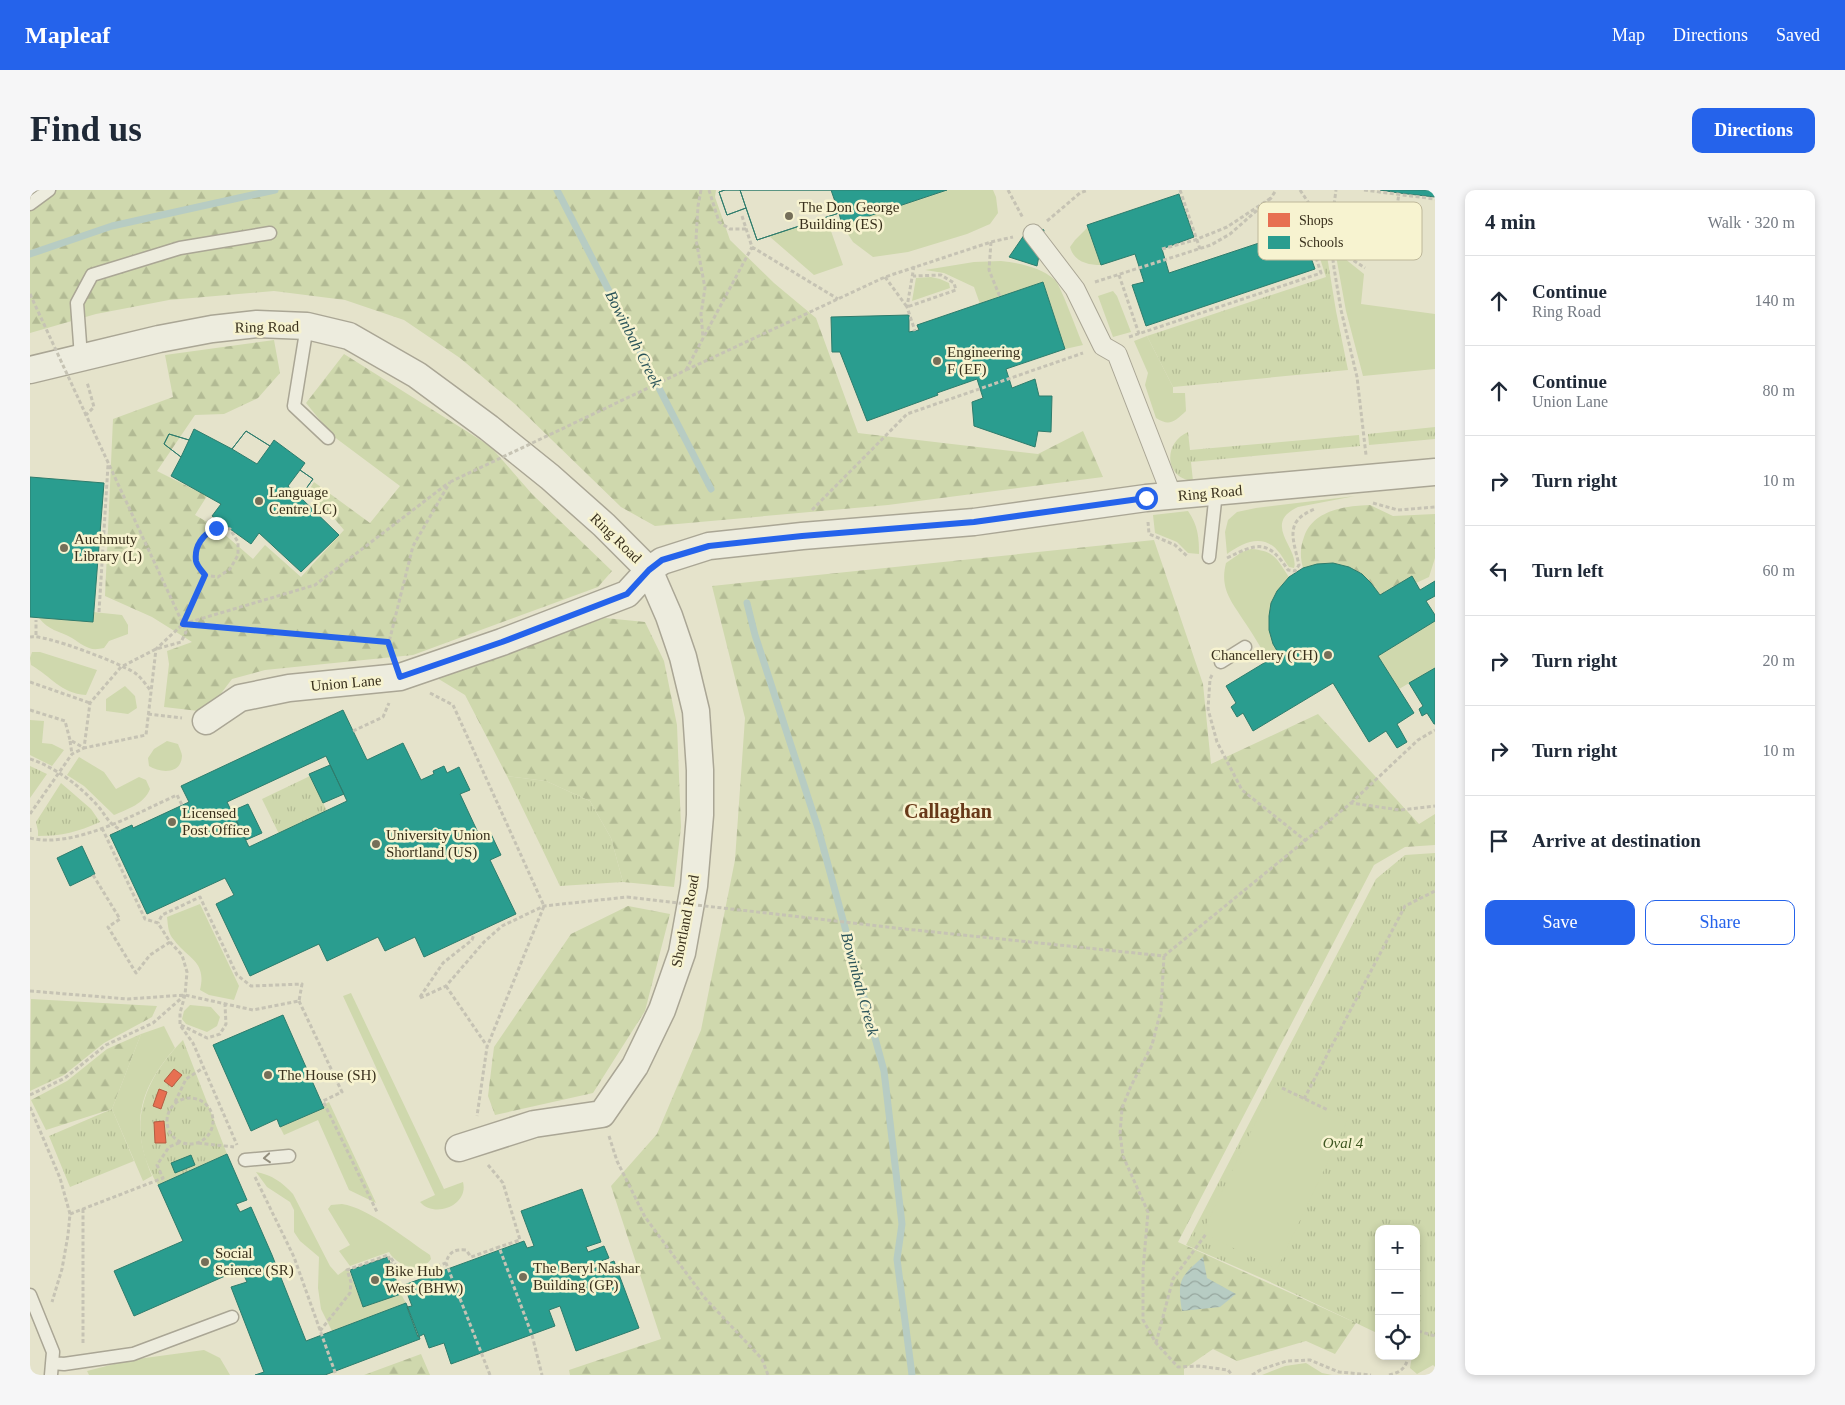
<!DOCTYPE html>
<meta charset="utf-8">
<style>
:root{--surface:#fff;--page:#f6f6f7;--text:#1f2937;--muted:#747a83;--line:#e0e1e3;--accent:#2563eb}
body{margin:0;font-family:"Times New Roman",serif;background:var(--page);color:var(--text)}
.controls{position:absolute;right:15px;bottom:15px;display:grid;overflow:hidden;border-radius:10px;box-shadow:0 2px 8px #0003}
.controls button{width:45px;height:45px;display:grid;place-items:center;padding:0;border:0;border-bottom:1px solid var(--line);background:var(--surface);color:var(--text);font:25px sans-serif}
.stop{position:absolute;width:15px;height:15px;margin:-11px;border:4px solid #2563eb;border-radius:50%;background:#fff}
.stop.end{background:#2563eb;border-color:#fff;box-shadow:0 1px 5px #0008}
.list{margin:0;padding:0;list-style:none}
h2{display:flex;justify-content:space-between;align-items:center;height:65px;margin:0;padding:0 20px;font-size:21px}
h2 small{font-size:16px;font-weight:400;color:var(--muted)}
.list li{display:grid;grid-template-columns:32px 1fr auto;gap:15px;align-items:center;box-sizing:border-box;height:90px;padding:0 20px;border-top:1px solid var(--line)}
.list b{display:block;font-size:19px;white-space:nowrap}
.list p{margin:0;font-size:16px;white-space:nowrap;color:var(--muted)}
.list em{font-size:16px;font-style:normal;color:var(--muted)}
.actions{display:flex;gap:10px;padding:15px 20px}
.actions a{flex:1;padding:11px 0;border:1px solid var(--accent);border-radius:10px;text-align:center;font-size:18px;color:var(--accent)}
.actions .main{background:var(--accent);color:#fff}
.icon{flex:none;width:28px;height:28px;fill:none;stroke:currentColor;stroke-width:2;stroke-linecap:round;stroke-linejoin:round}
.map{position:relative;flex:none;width:1405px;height:1185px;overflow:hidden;border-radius:10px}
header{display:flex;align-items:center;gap:30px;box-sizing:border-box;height:70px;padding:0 25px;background:var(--accent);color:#fff}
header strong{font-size:24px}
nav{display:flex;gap:28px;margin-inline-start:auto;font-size:18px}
.intro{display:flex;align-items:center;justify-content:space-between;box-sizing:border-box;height:120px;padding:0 30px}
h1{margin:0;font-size:35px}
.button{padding:12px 22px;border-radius:10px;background:var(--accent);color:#fff;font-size:18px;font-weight:700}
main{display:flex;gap:30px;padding:0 30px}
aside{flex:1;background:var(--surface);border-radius:10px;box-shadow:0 2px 8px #0003}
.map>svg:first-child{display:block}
</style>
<header>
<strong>Mapleaf</strong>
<nav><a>Map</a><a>Directions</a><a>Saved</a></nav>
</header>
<div class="intro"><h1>Find us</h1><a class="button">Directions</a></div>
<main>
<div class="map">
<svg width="1405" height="1185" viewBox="0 0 1405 1185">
<defs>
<pattern id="grass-tufts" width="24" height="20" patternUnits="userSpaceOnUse" patternTransform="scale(1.25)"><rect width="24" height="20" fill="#cfd8ad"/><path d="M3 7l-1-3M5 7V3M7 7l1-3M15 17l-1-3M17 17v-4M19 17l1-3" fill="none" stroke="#b2ba94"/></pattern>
<pattern id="forest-firs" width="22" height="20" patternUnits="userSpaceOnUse" patternTransform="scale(1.25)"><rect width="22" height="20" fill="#cfd8ad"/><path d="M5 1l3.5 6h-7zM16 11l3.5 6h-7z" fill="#b2ba94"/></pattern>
<pattern id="water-waves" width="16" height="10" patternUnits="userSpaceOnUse" patternTransform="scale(1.25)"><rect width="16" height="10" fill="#b7ccc3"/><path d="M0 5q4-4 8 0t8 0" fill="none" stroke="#96a69e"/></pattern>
</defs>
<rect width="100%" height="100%" fill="#e5e3cb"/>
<!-- grass -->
<path fill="url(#grass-tufts)" d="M1292 50 1297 66 1306 121 1318 180 1143 197 1117 146 1296 87 1285 53Z
M1405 237V249L1339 255 1338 244Z
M1158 242 1160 260 1329 245 1330 256 1161 272 1163 291C1134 288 1133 253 1158 242Z
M0 576 17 584 0 608Z
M280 586 297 621 249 644 232 609Z
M477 586 516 591 560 611 581 648 593 692 530 696Z
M31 593 61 619 70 632C47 642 33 646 8 646V641L6 632Z
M1405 663V1171L1386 1162V1039H1349V1144L1236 1090 1156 1055 1346 689 1375 665Z
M153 850 197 964 128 995C95 941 111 892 153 850Z
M82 919 104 971 40 997 19 946Z"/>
<!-- forest -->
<path fill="url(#forest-firs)" d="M19 0H686L685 7 700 50 744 93 786 128 828 243 1008 264 1053 241 1073 287 858 315 625 336 591 317 486 215 430 168 374 130 315 110 244 101 139 110 66 124 0 143V14Z
M244 150 250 183 228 208 194 224 165 225 127 281 177 306 165 325 186 337 223 369 235 355 271 387 314 340 302 326 276 305 284 292 340 333 370 296 303 246 276 213 314 164 460 256 502 304 582 381 568 397 383 465 235 480 202 489 177 522 134 517 139 474 137 461 162 452 122 427 75 406 83 229 143 207 135 165Z
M1340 315 1363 326 1405 324V368L1399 387 1386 393 1382 387 1350 405C1330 376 1307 367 1273 378 1270 367 1270 358 1274 347 1283 320 1315 316 1340 315Z
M1124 350 1173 494 1181 574 1288 524 1389 634 1405 624V655L1375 657 1344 675 1148 1052 1326 1133 1305 1164 1276 1151 1207 1171 1183 1159 1154 1179V1185H540L539 1180 631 1149 581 996 627 944 671 840 705 670 715 528 682 396Z
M575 428 615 432 634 471 647 535 651 637 644 697 593 692 581 648 560 611 516 591 477 586 435 505 407 488Z
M598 716 640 724 615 821 563 903 465 925 458 906 464 857 541 744Z
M1 809 127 816 122 827 74 853 34 885 0 901Z
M111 844 82 919 16 940 1 910 37 891 77 859Z
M391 1164 400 1185H334Z"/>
<!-- garden -->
<path fill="#cfd8ad" d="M917 0H963L966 7 968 23 960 34 937 44 878 62 843 67 823 52 812 35Z
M796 27 813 75 784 85 739 46Z
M1058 37 1071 75C1058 75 1044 72 1040 57L1045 50Z
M1309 64 1334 84 1331 114 1405 124V179L1333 186 1316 121 1306 66Z
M971 71C989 73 1011 77 1025 90 1031 96 1048 144 1053 155L1035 159 1013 92 950 114 944 97 914 83 895 80 944 72Z
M901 87 910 89 919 93 920 98 882 111 886 88Z
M1083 101 1087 106 1101 142 1083 147 1068 106Z
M1117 146 1143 197V203H1155L1156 221C1145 231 1140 237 1126 228L1115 195 1118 183 1104 151Z
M1325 306 1268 317C1231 334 1270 359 1264 378L1259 377C1255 372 1252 365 1247 360 1232 343 1212 353 1197 364L1195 342 1198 330 1207 322 1226 318Z
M1158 321C1168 335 1169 348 1169 364L1158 363 1147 352 1125 343 1123 325Z
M1221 359C1245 361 1246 368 1259 387 1237 410 1234 436 1249 464L1239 471C1231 458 1224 446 1216 434 1203 413 1189 400 1196 373L1212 362Z
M63 422 92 425 98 435V444L79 451 74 458C69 459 64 460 59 458 53 456 47 451 42 448 29 441 18 440 9 428Z
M1405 431V478L1369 499 1348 466Z
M2 462H10L67 480 56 505C30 503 22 487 1 475L0 468Z
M95 496 105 506 107 518 98 524 76 521V509Z
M0 530 14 531 12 553 22 554 34 560 22 576 0 565Z
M137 551 148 554C149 557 152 563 152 566 151 585 130 583 119 576L118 568 124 559Z
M49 567 74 582 86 599 109 587 116 590 120 599C114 614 98 619 84 625L54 596 37 585Z
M170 714 209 796 204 810 179 805 170 800C177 771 158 769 144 750 138 744 138 735 137 727Z
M321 803 414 999 433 992C439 1015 405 1029 390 1012L405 1005 313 806Z
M160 815 181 817 190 827 187 836 177 842 156 834 152 829 154 821Z
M134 836 145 858C109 900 100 933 122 986L113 991 82 919 111 844Z
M1244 894 1318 929 1247 1079 1172 1043Z
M299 912 346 1013 319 1000 288 930 254 945 250 937 294 918 293 915Z
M226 982C242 985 252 992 263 1004L300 1076 308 1085 318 1078 333 1117 371 1104 376 1113 302 1141 291 1119 288 1098 289 1067 270 1051 264 1042V1020L260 1012 237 997Z
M312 1014C339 1018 376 1049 400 1065L401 1069C391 1085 367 1076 359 1062L320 1076 309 1061 320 1055 298 1019 301 1015Z
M1391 1145 1405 1149V1177L1403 1175 1387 1184 1380 1178 1382 1166H1386V1156Z
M174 1160 190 1168 200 1185H59L57 1181 100 1170Z
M1276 1173 1292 1183 1302 1185H1232L1255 1176Z"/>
<!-- water -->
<path fill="url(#water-waves)" d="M1173 1067 1177 1088 1206 1104 1190 1117 1152 1121C1147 1090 1150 1087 1173 1067Z"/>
<!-- shops -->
<path fill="#e76f51" stroke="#b35c41" d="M144 879 152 885 142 897 134 891Z
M129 899 137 902 131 919 123 916Z
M134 931 136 953H125L124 932Z"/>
<!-- schools -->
<path fill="#2a9d8f" stroke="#2e7c6c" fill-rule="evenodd" d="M695 0H917L812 35 809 23 727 50 716 18 697 25 689 2Z
M695 0H710L716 18 697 25 689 2Z
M710 0H801L809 23 727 50Z
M1350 0H1405V7L1369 3Z
M1149 4 1164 47 1132 59 1139 83 1271 39 1285 79 1116 136 1102 95 1114 92 1105 64 1071 75 1057 35Z
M1001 35 1014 40 1007 76 979 67Z
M1013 92 1035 159 976 179 982 198 1005 189 1009 206H1022L1021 242 1008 241 1005 257 944 236 942 212 953 208 947 189 907 203 908 205 837 231 810 162H802L801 127 879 125V142L889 140 887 135Z
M164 239 202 259 216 241 240 256 244 250 275 273 270 280 283 289 270 307 309 345 271 382 229 343 221 354 182 326 191 314 141 286 151 267 134 254 139 244 159 250Z
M216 241 240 256 227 274 202 259Z
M139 244 159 250 151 267 134 254Z
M270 280 283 289 270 307 258 296Z
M0 287 74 293 63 432 0 427Z
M1303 373 1319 377 1332 384 1341 393 1350 405 1382 386 1390 400 1405 391V406L1396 411 1405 425V431L1348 466 1384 523 1367 534 1377 552 1367 558 1356 541 1339 552 1303 493 1223 541 1213 523 1207 527 1201 517 1206 513 1196 496 1249 464 1243 454 1239 440V426L1241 413 1247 401 1259 387 1273 378 1287 374Z
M1405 478V534H1404L1397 523 1392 526 1389 519 1393 516 1379 493Z
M313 520 337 570 373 553 391 590 404 584 403 581 414 576 417 583 429 577 440 600 430 604 451 649 461 644 471 665 460 670 486 724 394 767 385 747 355 761 348 747 297 771 289 754 220 786 186 714 204 705 195 688 117 724 80 645 102 635 103 638 159 612 151 596ZM296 566 317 611 219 657 197 612Z
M300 575 314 604 293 613 279 584Z
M218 614 232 643 216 650 202 621Z
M52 656 65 684 40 696 27 668Z
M253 825 294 918 250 937 247 929 221 941 183 855Z
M197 964 217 1010 206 1014 210 1022 221 1017 242 1065 276 1151 376 1113 390 1149 295 1185H225L234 1182 201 1097 217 1092 211 1079 104 1126 84 1081 153 1051 128 995Z
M161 965 165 975 145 983 141 973Z
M552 999 571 1052 556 1057 558 1062 574 1056 579 1068 561 1075 563 1079 584 1071 609 1138 546 1161 530 1116 519 1120 525 1136 421 1174 414 1153 399 1158 394 1144 388 1147 377 1117 382 1116 374 1095 494 1051 497 1058 504 1056 491 1021Z
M358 1067 371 1104 333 1117 320 1080Z"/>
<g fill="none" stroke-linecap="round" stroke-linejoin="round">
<!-- stream -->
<path stroke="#b7ccc3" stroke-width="7" d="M527 0 681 299
M0 64 82 36 245 0
M717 413 725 445 788 638 854 881 872 1034 867 1069 882 1185"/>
<defs>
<path id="service" d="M0 14 19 0
M277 136 264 216 298 248
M51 167 47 113 62 85 150 58 240 43
M1179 367 1186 302
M1191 472 1215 457
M215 970 259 966
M0 1105 23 1162 21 1185
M22 1173 34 1174 103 1164 202 1127"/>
<path id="pedestrian" d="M1003 44 1045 99 1073 156 1087 164 1142 306"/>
<path id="minor" d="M0 180 129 149 182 139 227 134 277 136 319 146 387 185 459 238 520 287 574 335 619 380 639 426 653 467 666 521 670 580V625L664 696 652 763 632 820 605 876 572 924 504 934 429 958
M176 531 210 508 259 498 370 487 472 452 597 404 619 380 632 371 679 356 772 346 944 332 1116 308 1405 282"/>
</defs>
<!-- service casing -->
<use href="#service" stroke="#aaa695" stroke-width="15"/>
<!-- pedestrian casing -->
<use href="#pedestrian" stroke="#aaa695" stroke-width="21"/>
<!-- minor casing -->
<use href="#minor" stroke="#aaa695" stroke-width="29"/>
<!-- path -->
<path stroke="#c6c3b4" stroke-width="3" stroke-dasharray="4 2.5" stroke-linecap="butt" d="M671 0 668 16 666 50 675 98 671 124 673 148
M679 0 689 32 700 39H716
M978 0 993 28
M1150 0 1170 59
M1270 0 1300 45 1304 78 1311 120 1327 187 1336 265
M1334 0 1405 9
M712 26 722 57 808 109
M1017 31 1050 3 1058 0
M961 52 959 80 970 107
M1301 55 1338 44 1367 17
M1302 56 1335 78
M884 76 877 117 885 141
M1089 85 1109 144
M855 87 877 117 926 100 924 93 911 85 883 86
M1065 92 1181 55 1200 44 1241 8 1246 0
M1099 147 1291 83 1281 52 1300 45 1306 0
M656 180 855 87 961 52 983 47
M656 180 722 57
M1343 313 1368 320 1405 317
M782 320 877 224 1053 163
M1118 332 1119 344 1145 355 1158 367
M1197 368C1227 353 1238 349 1258 380L1265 381 1269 375C1263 348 1254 331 1285 319
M69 422 78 275
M153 434 285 395 417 294
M156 434 359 452
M6 445V430
M0 447C13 443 92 474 105 483 111 487 116 495 121 501
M362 463 359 452 383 356 420 292
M1182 485 1180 489 1178 519 1187 552 1212 600 1276 651
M0 492 60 513
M400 503 423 515 514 716 457 857 447 926
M0 520 35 531 40 550 54 558 116 545 126 459 153 434 175 385 166 373 167 356 177 342 186 337 200 339 208 352V365L200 379 188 387 175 385
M118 524 152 528
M323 541 353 527 359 513
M40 551 42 564
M0 569C25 577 50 596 67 615 77 626 77 633 91 640
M1321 613 1388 550 1405 540
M0 624 42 564 54 558 60 513 91 477 126 459 151 452 156 442 153 434 56 225 64 217 57 192
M0 638V643
M72 638 115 729 128 733 140 752 152 765 157 782 155 805 150 823V835L163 853 207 955
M0 648C44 659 107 623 147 605L152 615
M63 685 90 729 78 737 106 783 120 765 140 752
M875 739 1134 766 1321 613 1370 620 1405 616
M1134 766 1131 820 1122 855 1101 896 1092 918 1090 944 1093 966 1118 1022 1113 1080V1130L1126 1153 1148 1177 1169 1176 1198 1180 1202 1185
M416 796 457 856
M0 801 98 809 155 805 223 820 269 811 272 794 221 796 207 785 170 707 132 725 128 733
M390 807 413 773 442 750 444 744
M390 808 416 796 454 752 472 736 514 716 597 707
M269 811 312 902 293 911 347 1022
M151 835 177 848 190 844 196 834 195 815
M1252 898 1298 920
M0 905 35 888 76 855 123 833 155 805
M137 931a23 23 0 1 1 46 0a23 23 0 1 1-46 0Z
M1274 909 1375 716 1405 701
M145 912 156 889 173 878
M0 917 30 988 40 1024 38 1045 32 1079 22 1112
M579 946 587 971 615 1027 674 1107 732 1169 738 1185
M168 953 204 957
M458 975 473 993 490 1050 469 1057
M225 987 264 1067 306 1185
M40 1024 133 988 127 975 139 957 151 952
M361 1068 368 1078 390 1082 416 1073
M290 1141 320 1103 321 1092 317 1080 358 1065 371 1100H369
M1386 1147 1388 1141 1405 1146
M53 1153V1018
M1126 1153 1143 1089 1176 1044
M460 1185 416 1073C419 1062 424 1059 436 1060L441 1067 469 1057 502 1145 512 1185
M1222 1185 1232 1179 1257 1171 1280 1170 1309 1182 1341 1185
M1359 1185C1372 1182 1375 1178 1379 1166"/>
<!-- service -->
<use href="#service" stroke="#edecde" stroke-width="12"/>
<!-- pedestrian -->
<use href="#pedestrian" stroke="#edecde" stroke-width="19"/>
<!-- minor -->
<use href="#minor" stroke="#edecde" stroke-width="26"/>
<!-- path-bridge -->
<path stroke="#c6c3b4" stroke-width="3" stroke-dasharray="4 2.5" stroke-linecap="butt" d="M1367 17 1369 3
M1132 59 1165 50 1197 37 1241 8
M0 104 56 225
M420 292 656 180
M597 707 875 739"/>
</g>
<!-- one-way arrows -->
<defs><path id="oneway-chevron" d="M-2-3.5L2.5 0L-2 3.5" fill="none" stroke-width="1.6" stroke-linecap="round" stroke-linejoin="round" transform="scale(1.25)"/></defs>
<use stroke="#938e7d" href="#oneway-chevron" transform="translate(237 968) rotate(175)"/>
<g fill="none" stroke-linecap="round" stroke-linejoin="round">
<!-- route -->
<path stroke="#2563eb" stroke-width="6" d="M186 338C173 344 164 356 166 371 167 376 172 381 175 385L153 434 358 452 370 487 472 452 597 404 619 380 632 370 679 356 772 346 944 332 1116 308"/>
</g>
<!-- markers -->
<g fill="#756f59" stroke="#f7f3d0" stroke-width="2">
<circle cx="759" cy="26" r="5"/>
<circle cx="907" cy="171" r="5"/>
<circle cx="229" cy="311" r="5"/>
<circle cx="34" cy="358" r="5"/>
<circle cx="1298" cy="465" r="5"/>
<circle cx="142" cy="632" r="5"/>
<circle cx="346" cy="654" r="5"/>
<circle cx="238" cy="885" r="5"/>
<circle cx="175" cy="1072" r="5"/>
<circle cx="493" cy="1087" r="5"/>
<circle cx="345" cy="1090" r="5"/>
</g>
<g text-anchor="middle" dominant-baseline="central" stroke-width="5" stroke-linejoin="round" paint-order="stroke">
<!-- poi labels -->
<g font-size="15" fill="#39301c" stroke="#f7f3d0" text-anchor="start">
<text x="769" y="17">The Don George<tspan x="769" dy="17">Building (ES)</tspan></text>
<text x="917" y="162">Engineering<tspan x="917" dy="17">F (EF)</tspan></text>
<text x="239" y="302">Language<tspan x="239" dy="17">Centre LC)</tspan></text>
<text x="44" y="349">Auchmuty<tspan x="44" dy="17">Library (L)</tspan></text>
<text x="1288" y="465" text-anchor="end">Chancellery (CH)</text>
<text x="152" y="623">Licensed<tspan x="152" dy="17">Post Office</tspan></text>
<text x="356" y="645">University Union<tspan x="356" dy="17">Shortland (US)</tspan></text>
<text x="248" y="885">The House (SH)</text>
<text x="185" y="1063">Social<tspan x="185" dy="17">Science (SR)</tspan></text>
<text x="503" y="1078">The Beryl Nashar<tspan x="503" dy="17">Building (GP)</tspan></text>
<text x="355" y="1081">Bike Hub<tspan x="355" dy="17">West (BHW)</tspan></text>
</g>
<!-- street labels -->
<g font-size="15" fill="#39301c" stroke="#f7f3d0">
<text transform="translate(237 137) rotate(-1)">Ring Road</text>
<text transform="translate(1180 303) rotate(-5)">Ring Road</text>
<text transform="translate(586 348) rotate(44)">Ring Road</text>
<text transform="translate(316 493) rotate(-5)">Union Lane</text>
<text transform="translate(655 731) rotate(-79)">Shortland Road</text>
</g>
<!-- park labels -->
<g font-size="15" font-style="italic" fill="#3f5722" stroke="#f7f3d0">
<text x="1313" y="953">Oval 4</text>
</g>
<!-- water labels -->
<g font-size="16" font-style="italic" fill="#2b545a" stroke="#f7f3d0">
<text transform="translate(604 149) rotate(63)">Bowinbah Creek</text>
<text transform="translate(830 794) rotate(75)">Bowinbah Creek</text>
</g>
<!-- district labels -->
<g font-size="20" font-weight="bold" fill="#683919" stroke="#f7f3d0">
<text x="918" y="621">Callaghan</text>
</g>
</g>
<!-- legend -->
<rect x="1228" y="12" width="164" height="58" rx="8" fill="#f7f3d0" stroke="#beb89a" stroke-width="1"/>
<rect x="1238" y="23" width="22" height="14" fill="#e76f51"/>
<rect x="1238" y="46" width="22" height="13" fill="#2a9d8f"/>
<g font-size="14" fill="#39301c">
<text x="1269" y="35">Shops</text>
<text x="1269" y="57">Schools</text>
</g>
</svg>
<div class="controls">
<button>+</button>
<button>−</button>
<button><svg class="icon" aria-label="locate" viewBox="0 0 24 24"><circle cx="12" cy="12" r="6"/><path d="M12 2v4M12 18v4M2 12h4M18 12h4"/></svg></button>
</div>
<div class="stop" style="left:1116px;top:308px"></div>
<div class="stop end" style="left:186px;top:338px"></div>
</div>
<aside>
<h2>4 min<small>Walk · 320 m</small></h2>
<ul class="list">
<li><svg class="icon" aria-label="ahead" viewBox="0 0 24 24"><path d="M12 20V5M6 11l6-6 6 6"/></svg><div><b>Continue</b><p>Ring Road</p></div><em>140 m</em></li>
<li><svg class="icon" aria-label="ahead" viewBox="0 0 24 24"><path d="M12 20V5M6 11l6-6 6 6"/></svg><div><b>Continue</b><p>Union Lane</p></div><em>80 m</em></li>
<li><svg class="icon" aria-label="right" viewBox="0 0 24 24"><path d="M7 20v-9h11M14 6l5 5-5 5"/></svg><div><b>Turn right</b></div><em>10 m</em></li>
<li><svg class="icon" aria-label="left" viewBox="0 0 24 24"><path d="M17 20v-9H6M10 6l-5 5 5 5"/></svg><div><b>Turn left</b></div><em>60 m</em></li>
<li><svg class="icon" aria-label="right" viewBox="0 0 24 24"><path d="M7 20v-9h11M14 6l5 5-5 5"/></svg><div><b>Turn right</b></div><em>20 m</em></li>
<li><svg class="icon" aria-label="right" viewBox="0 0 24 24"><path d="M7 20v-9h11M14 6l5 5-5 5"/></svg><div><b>Turn right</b></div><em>10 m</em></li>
<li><svg class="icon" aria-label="arrive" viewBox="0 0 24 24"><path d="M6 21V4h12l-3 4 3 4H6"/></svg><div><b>Arrive at destination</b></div></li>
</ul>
<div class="actions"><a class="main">Save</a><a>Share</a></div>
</aside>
</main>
